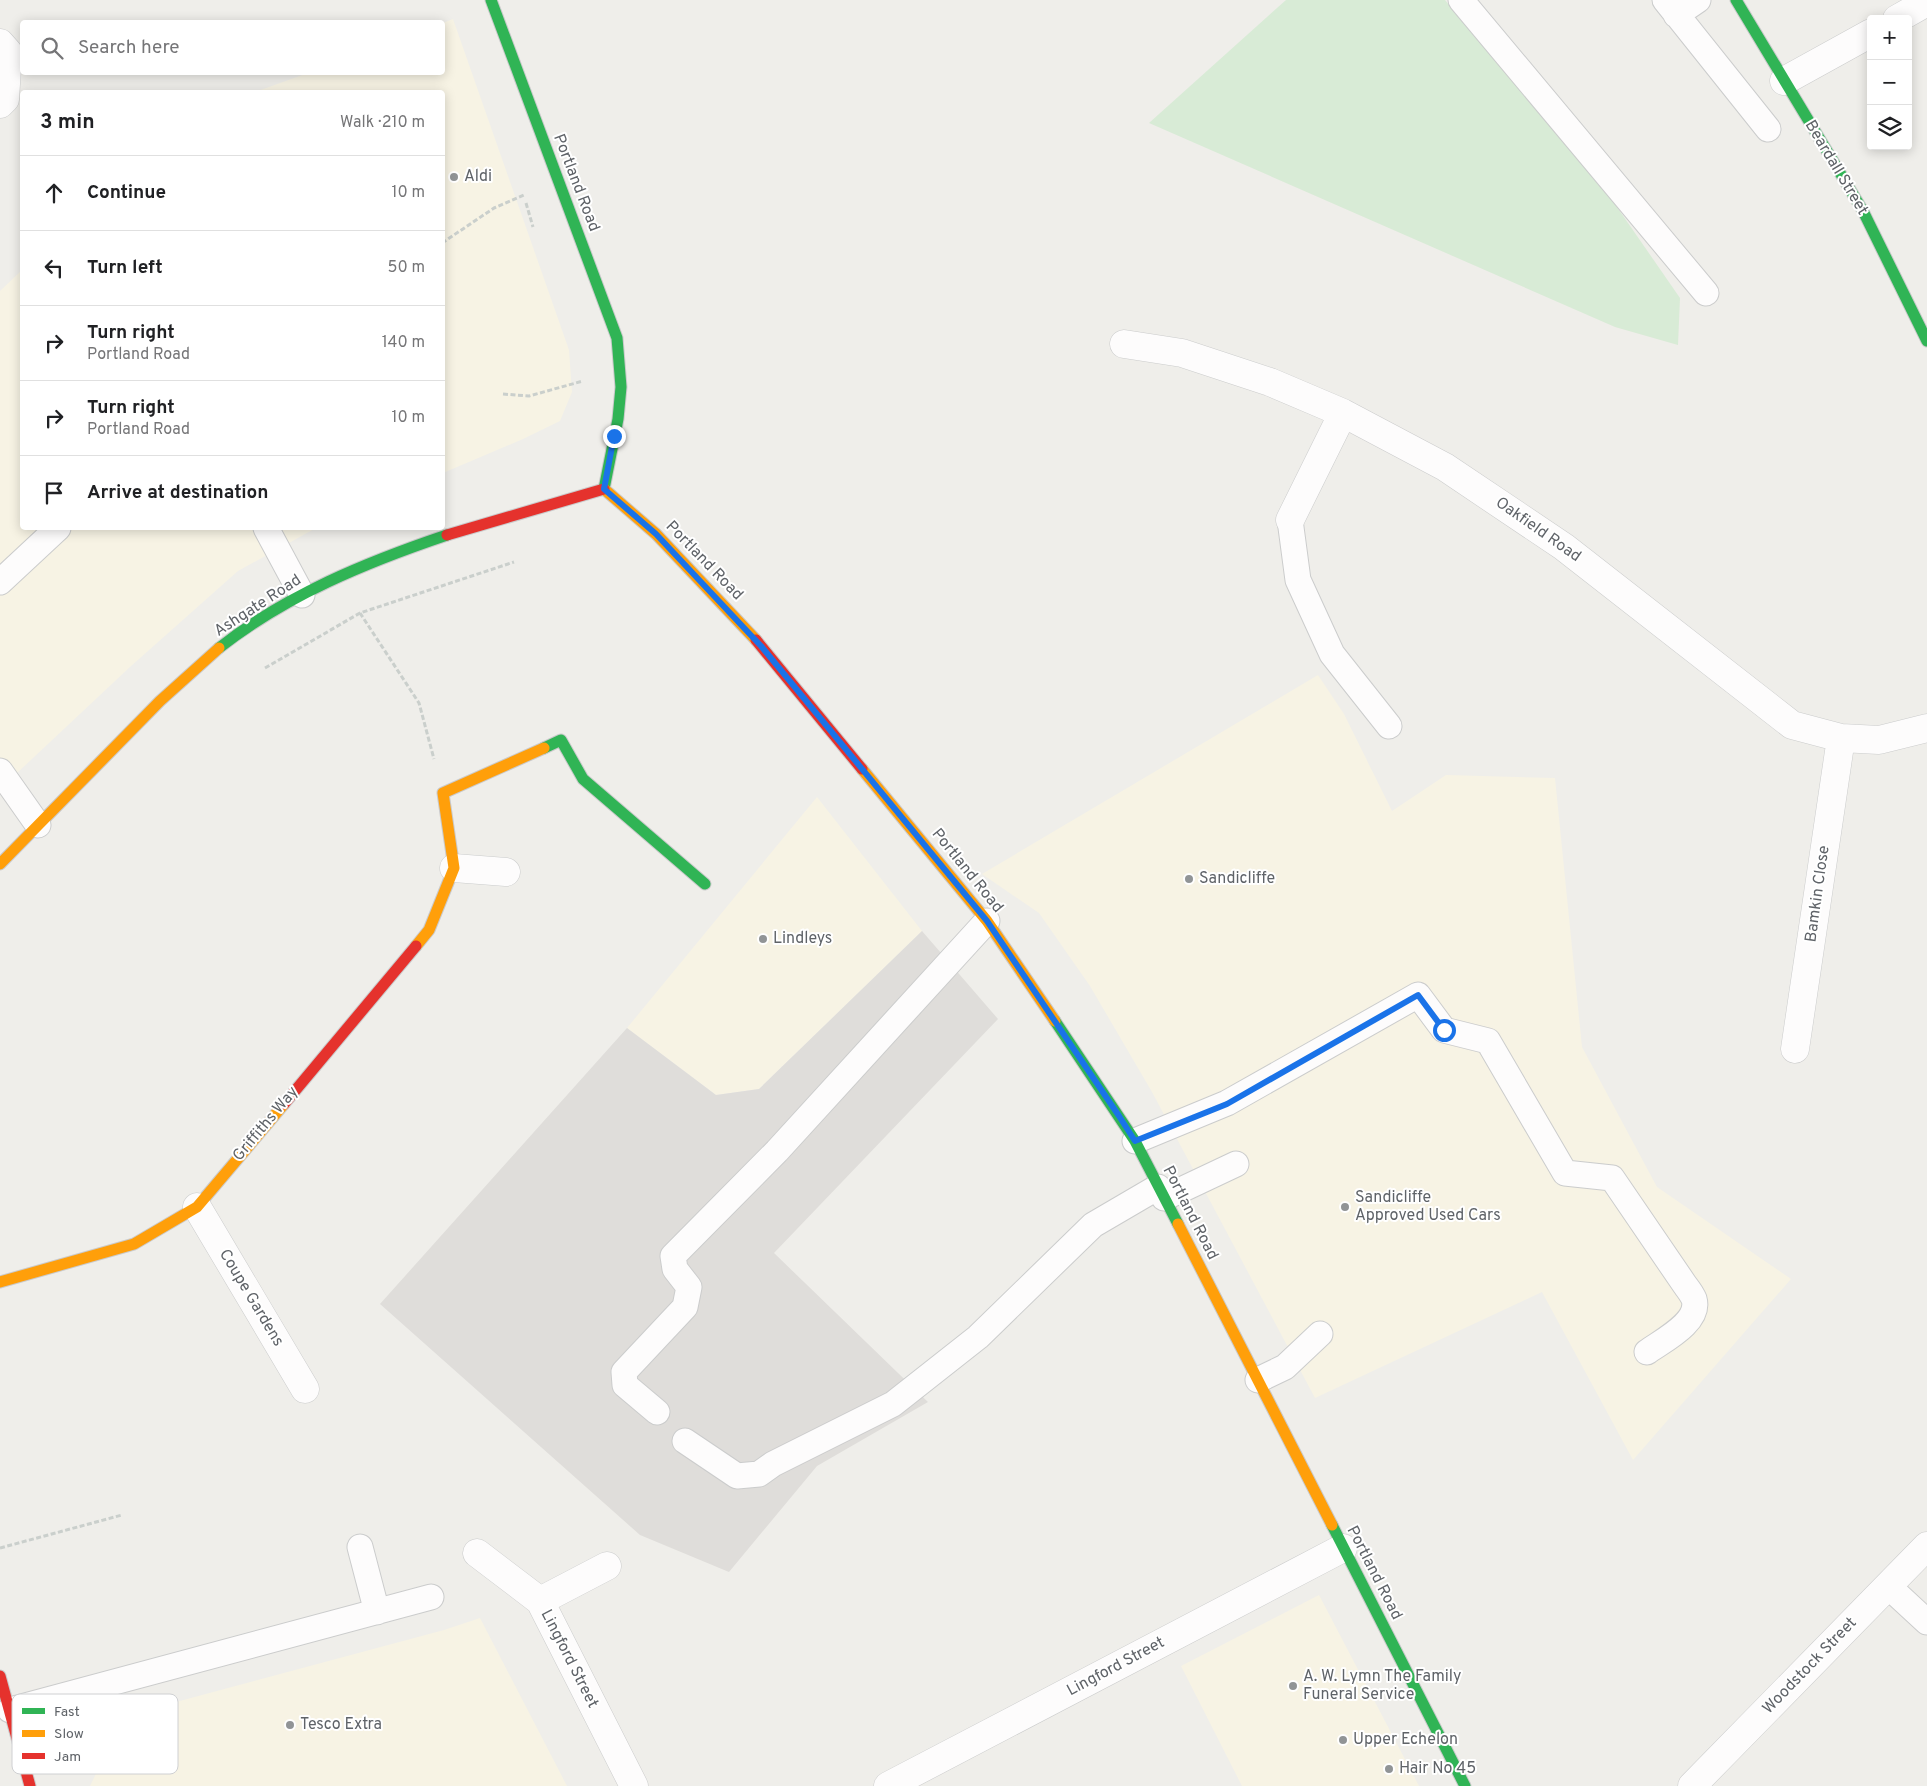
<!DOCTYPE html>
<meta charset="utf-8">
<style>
:root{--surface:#fff;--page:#f2f2f2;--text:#202124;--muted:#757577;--line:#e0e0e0}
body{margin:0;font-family:Overpass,sans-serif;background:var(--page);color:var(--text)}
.controls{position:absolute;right:15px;top:15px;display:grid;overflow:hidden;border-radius:5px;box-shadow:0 2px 12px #0003}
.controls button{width:45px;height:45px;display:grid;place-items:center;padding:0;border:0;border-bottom:1px solid var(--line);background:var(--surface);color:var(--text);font:25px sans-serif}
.stop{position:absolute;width:15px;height:15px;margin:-11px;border:4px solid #1a73e8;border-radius:50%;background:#fff}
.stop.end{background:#1a73e8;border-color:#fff;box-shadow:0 1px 5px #0008}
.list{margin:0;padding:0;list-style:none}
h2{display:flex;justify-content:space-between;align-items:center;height:65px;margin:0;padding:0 20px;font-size:21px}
h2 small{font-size:16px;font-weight:400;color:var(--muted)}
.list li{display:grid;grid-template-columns:32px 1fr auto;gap:15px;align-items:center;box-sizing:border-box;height:75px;padding:0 20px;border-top:1px solid var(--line)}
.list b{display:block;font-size:19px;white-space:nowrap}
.list p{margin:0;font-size:16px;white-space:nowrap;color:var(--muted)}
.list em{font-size:16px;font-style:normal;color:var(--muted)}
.icon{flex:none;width:28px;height:28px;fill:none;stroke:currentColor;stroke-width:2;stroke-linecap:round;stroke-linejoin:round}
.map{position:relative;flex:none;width:1927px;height:1786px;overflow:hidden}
.search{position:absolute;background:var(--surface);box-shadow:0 2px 12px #0003;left:20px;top:20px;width:425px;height:55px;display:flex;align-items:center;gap:12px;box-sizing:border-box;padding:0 18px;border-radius:5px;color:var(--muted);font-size:19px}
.panel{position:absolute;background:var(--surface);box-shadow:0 2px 12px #0003;left:20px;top:90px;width:425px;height:440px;border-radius:5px}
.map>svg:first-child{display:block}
</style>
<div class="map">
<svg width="1927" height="1786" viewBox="0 0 1927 1786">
<rect width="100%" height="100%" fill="#efeeea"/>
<!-- commercial -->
<path fill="#f7f3e4" d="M453 19 569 350 572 392 560 421 523 439 443 473 442 92H255L308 73 442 72 443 23Z
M22 270V528H316L238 571 130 667 0 789V291Z
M1318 675 1344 714 1392 811 1446 775 1555 778 1582 1047 1657 1187 1791 1279 1633 1460 1542 1292 1315 1398 1152 1092 1090 986 1039 913 982 874Z
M817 797 922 931 759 1089 716 1095 627 1028Z
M1319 1595 1419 1786H1242L1181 1666Z
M480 1618 567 1786H90L124 1716 444 1630Z"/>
<!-- industrial -->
<path fill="#dfddda" d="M922 931 998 1019 774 1253 928 1402 817 1466 729 1572 640 1535 380 1304 627 1028 716 1095 759 1089Z"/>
<!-- green -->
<path fill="#d8ebd6" d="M1286 0H1445L1610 197 1680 298 1678 345 1615 327 1149 123Z"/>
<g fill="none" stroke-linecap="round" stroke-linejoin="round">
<defs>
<path id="lane" d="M1461 0 1706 293
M1665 0 1768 129
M1676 15 1698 0
M1290 520 1298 580 1332 654 1389 726
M266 528 302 595
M0 582 58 528
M0 771 38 825
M1135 1141 1227 1103 1418 995 1444 1030 1488 1041 1565 1173 1612 1178 1685 1285C1688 1289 1692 1294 1694 1299 1701 1322 1662 1341 1647 1352
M1164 1198 1236 1164
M1258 1380 1285 1367 1320 1334
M657 1412 625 1385 624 1372 685 1307 689 1287 675 1269 673 1256 777 1151 987 921
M685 1441 737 1476 759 1474 773 1464 893 1404 978 1337 1093 1225 1158 1187
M360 1547 377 1612
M1888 1586 1927 1622
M10 1710 431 1597"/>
<path id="street" d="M1897 19 1927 2
M0 43 8 52 5 99 0 104
M1784 81 1871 33
M1124 344 1182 353 1270 382 1343 413 1445 467 1564 547 1792 725 1841 738 1879 740 1927 728
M1290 520 1343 413
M454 868 506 872
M1795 1049 1841 738
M197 1207 305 1389
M477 1553 540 1601 634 1786
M540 1601 607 1566
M888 1786 1343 1548
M1692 1786 1927 1546"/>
<path id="fast" d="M491 0 617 338 621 387 618 419 604 489
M1736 0 1863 211 1927 341
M219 648C286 595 367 562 447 535
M544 748 561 740 583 779 705 884
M1055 1021 1135 1141 1178 1224
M1332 1525 1465 1786"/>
<path id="slow" d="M604 489 656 534 756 640
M862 769 987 921 1055 1021
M0 864 160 701 219 648
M416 946 429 930 454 868 443 793 544 748
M1178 1224 1332 1525
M0 1282 134 1244 197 1207 284 1104"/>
<path id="jam" d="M447 535 604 489
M756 640 862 769
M284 1104 416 946
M0 1676 30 1786"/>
</defs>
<!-- lane casing -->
<use href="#lane" stroke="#cbcccc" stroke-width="27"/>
<!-- street casing -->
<use href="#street" stroke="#cbcccc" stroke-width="29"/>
<!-- fast casing -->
<use href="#fast" stroke="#cacacb" stroke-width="13"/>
<!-- slow casing -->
<use href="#slow" stroke="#cacacb" stroke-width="13"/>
<!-- jam casing -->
<use href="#jam" stroke="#cacacb" stroke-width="13"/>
<!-- path -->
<path stroke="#cacfcc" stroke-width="3" stroke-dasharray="5 2.5" stroke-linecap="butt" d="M526 203 533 227
M442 243 494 208 524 195V197
M503 394 529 396 583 381
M360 613 419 703 434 759
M265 668 360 613 514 562
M0 1548 122 1515"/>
<!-- lane -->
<use href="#lane" stroke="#fdfcfc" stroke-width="25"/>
<!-- street -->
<use href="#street" stroke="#fdfcfc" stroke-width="28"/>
<!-- fast -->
<use href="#fast" stroke="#30b455" stroke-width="11"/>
<!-- slow -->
<use href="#slow" stroke="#ff9f0a" stroke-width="11"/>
<!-- jam -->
<use href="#jam" stroke="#e5322d" stroke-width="11"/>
</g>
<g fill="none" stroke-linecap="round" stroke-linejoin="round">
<!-- route -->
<path stroke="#1a73e8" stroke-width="6" d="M614 436 604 489 656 534 761 646 987 921 1119 1116 1135 1141 1227 1104 1418 995 1444 1030"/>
</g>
<!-- markers -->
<g fill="#919496" stroke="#fff" stroke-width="2">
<circle cx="454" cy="177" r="5"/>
<circle cx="1189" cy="879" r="5"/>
<circle cx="763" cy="939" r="5"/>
<circle cx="1345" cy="1207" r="5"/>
<circle cx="1293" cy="1686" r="5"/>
<circle cx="290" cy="1725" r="5"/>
<circle cx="1343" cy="1740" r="5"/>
<circle cx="1389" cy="1769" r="5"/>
</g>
<g text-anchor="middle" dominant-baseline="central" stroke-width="4" stroke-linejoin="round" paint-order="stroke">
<!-- street labels -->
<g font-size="16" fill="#5f6368" stroke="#fff">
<text transform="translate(1836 168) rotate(59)">Beardall Street</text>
<text transform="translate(576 183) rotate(69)">Portland Road</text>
<text transform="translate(1538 530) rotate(35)">Oakfield Road</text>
<text transform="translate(704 561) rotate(46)">Portland Road</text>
<text transform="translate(258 606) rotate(-33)">Ashgate Road</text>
<text transform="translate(967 871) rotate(51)">Portland Road</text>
<text transform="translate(1818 894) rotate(-82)">Bamkin Close</text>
<text transform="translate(266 1124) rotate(-50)">Griffiths Way</text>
<text transform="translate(1190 1213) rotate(63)">Portland Road</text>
<text transform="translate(251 1298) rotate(59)">Coupe Gardens</text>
<text transform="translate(1374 1573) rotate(63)">Portland Road</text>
<text transform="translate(569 1659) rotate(63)">Lingford Street</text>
<text transform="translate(1810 1666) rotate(-46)">Woodstock Street</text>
<text transform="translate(1116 1667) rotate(-28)">Lingford Street</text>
</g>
<!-- poi labels -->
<g font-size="16" fill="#5f6368" stroke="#fff" text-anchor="start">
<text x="464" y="177">Aldi</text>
<text x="1199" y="879">Sandicliffe</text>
<text x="773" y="939">Lindleys</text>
<text x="1355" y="1198">Sandicliffe<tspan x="1355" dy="18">Approved Used Cars</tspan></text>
<text x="1303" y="1677">A. W. Lymn The Family<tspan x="1303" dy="18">Funeral Service</tspan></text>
<text x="300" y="1725">Tesco Extra</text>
<text x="1353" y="1740">Upper Echelon</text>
<text x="1399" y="1769">Hair No 45</text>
</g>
</g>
<!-- legend -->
<rect x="12" y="1694" width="166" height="80" rx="8" fill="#fff" stroke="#cfd0d2" stroke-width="1"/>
<rect x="22" y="1708" width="23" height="6" fill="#30b455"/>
<rect x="22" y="1730" width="23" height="7" fill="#ff9f0a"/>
<rect x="22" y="1753" width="23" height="6" fill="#e5322d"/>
<g font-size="14" fill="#5f6368">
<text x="54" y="1716">Fast</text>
<text x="54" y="1738">Slow</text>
<text x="54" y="1761">Jam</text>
</g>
</svg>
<div class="controls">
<button>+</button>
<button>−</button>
<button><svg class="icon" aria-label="layers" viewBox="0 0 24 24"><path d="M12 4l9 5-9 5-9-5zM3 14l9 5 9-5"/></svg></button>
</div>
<div class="stop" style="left:1444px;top:1030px"></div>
<div class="stop end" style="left:614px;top:436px"></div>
<div class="search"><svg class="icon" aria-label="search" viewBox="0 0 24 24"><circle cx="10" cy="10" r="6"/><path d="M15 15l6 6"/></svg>Search here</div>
<section class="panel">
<h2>3 min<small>Walk · 210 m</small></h2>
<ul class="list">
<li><svg class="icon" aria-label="ahead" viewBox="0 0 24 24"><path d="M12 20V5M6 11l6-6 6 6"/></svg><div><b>Continue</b></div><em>10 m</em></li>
<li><svg class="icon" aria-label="left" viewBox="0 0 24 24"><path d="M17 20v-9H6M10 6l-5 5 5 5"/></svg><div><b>Turn left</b></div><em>50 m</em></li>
<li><svg class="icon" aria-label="right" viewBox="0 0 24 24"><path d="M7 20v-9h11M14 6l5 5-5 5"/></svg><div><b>Turn right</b><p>Portland Road</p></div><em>140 m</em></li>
<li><svg class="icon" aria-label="right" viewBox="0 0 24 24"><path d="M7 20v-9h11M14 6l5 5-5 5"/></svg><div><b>Turn right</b><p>Portland Road</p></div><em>10 m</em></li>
<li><svg class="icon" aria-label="arrive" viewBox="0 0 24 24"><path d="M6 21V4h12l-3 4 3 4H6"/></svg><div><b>Arrive at destination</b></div></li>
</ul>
</section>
</div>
